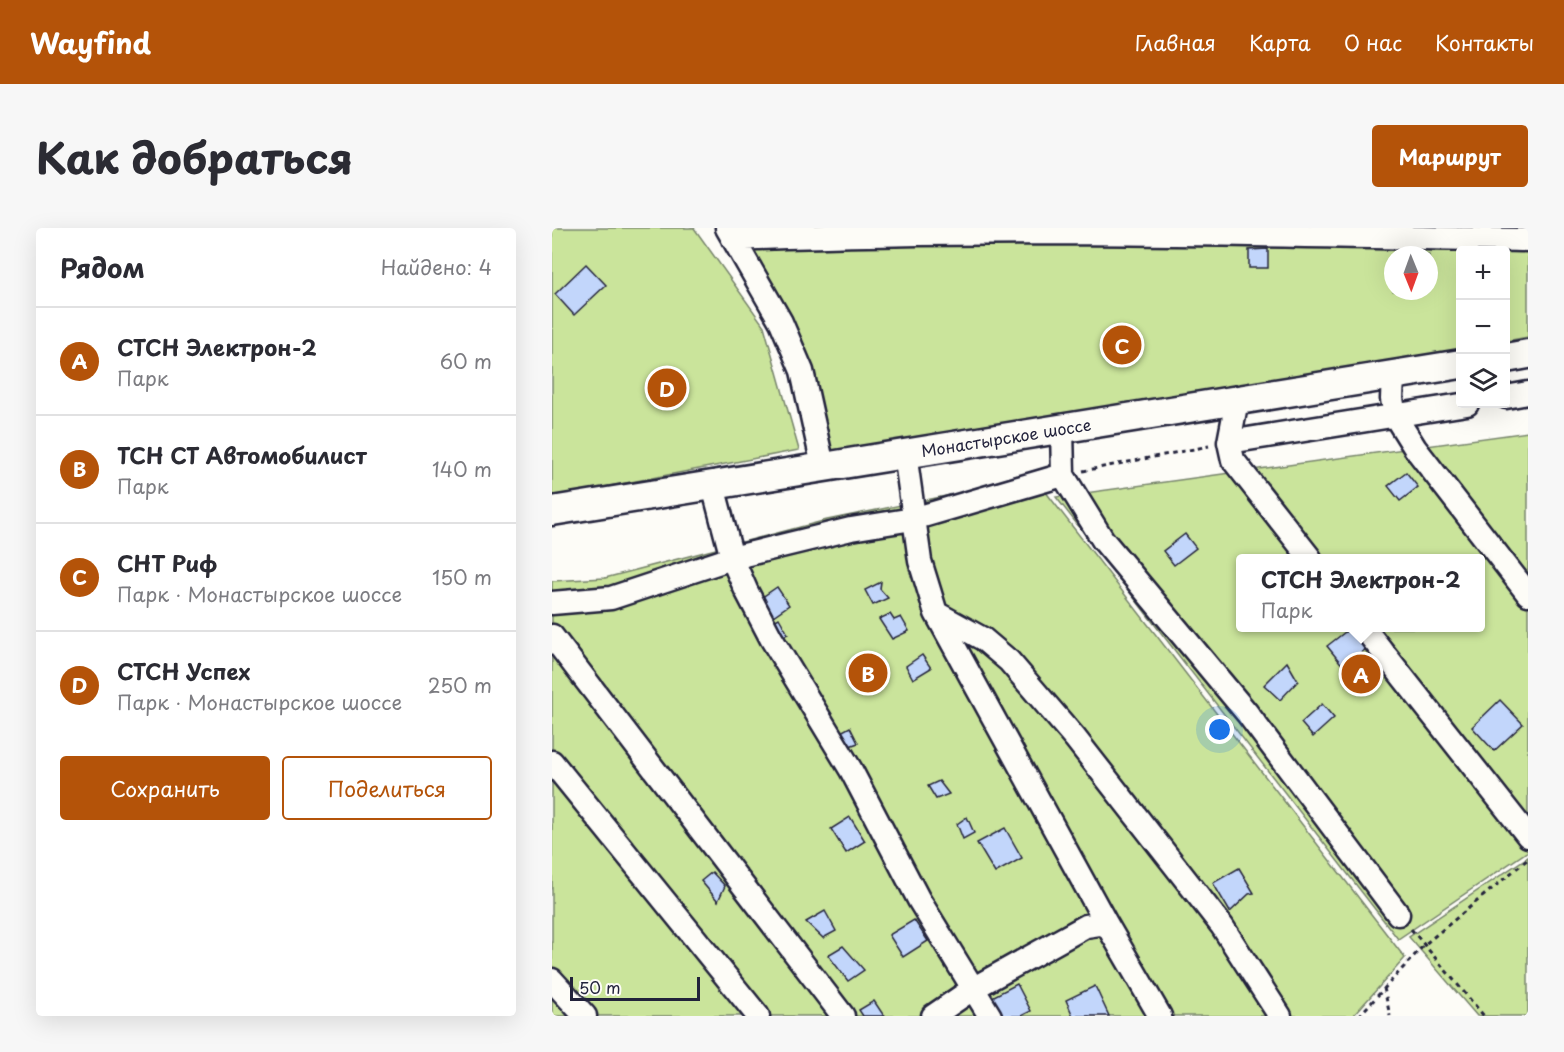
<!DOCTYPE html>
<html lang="ru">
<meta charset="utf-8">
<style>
:root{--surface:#fff;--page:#f7f7f7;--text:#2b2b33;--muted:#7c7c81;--line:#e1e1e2;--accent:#b45309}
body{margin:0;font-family:"Playpen Sans",sans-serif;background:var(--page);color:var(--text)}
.controls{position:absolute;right:18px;top:18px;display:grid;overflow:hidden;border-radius:6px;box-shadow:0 6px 24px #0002}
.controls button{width:54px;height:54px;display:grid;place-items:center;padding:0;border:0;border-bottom:2px solid var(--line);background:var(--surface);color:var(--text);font:30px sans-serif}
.compass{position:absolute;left:832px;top:18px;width:54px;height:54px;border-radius:50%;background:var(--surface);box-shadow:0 6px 24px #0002;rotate:179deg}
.scale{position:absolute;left:18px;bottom:15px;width:130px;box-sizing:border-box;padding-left:6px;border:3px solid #22223b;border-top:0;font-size:16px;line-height:21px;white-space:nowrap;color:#22223b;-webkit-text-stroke:4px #fdfcf7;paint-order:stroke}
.you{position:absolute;left:668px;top:502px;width:21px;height:21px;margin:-15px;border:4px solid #fff;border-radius:50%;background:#1a73e8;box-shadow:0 0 0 9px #1a73e833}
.badge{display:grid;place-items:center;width:39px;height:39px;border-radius:50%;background:var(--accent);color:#fff;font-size:20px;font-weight:700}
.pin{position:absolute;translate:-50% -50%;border:3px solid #fff;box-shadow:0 2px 6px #0006}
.popup{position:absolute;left:684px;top:326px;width:249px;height:78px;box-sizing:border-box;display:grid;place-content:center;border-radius:6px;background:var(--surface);filter:drop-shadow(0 2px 4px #0005);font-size:20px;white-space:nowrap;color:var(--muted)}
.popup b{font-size:22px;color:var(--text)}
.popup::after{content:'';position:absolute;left:50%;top:100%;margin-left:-12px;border:12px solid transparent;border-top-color:var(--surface)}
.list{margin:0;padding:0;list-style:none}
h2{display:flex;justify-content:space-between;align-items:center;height:78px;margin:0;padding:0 24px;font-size:26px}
h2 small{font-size:20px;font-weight:400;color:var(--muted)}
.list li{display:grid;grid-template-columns:39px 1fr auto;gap:18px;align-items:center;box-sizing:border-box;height:108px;padding:0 24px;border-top:2px solid var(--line)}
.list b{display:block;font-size:22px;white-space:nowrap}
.list p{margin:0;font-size:20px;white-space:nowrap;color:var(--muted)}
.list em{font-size:20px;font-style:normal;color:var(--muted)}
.actions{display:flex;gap:12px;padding:18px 24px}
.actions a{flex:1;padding:14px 0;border:2px solid var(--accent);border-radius:6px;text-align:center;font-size:21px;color:var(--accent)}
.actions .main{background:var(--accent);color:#fff}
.icon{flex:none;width:33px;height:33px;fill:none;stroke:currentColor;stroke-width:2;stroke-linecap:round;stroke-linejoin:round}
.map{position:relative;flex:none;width:976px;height:788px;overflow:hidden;border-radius:6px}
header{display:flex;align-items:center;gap:36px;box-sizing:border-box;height:84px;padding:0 30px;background:var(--accent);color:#fff}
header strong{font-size:28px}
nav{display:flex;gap:33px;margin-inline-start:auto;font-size:21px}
.intro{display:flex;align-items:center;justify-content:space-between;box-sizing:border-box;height:144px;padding:0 36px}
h1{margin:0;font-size:42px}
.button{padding:15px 27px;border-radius:6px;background:var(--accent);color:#fff;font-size:21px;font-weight:700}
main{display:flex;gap:36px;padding:0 36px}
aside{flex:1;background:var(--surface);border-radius:6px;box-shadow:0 6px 24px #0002}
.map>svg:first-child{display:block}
</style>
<header>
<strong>Wayfind</strong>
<nav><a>Главная</a><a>Карта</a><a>О нас</a><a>Контакты</a></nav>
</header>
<div class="intro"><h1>Как добраться</h1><a class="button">Маршрут</a></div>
<main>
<aside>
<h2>Рядом<small>Найдено: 4</small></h2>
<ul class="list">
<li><span class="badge">A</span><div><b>СТСН Электрон-2</b><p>Парк</p></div><em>60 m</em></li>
<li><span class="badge">B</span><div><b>ТСН СТ Автомобилист</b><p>Парк</p></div><em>140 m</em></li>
<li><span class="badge">C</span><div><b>СНТ Риф</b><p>Парк · Монастырское шоссе</p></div><em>150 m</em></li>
<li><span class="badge">D</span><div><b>СТСН Успех</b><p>Парк · Монастырское шоссе</p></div><em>250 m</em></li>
</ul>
<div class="actions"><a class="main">Сохранить</a><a>Поделиться</a></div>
</aside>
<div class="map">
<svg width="976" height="788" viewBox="0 0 976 788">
<rect width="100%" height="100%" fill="#fdfcf7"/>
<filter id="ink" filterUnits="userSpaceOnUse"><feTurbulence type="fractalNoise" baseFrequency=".0167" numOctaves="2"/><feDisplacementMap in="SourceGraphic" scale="12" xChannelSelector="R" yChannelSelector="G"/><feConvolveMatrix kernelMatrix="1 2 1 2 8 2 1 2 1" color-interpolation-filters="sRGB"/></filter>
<g filter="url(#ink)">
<!-- green -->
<path fill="#cae49b" stroke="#76836b" stroke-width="1.5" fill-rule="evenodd" d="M0 0H142L212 98 247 222 0 269Z
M177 0H976V109L954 113V22H909L908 121 281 229ZM841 27H877V63H841Z
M976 204V623L846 711 504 269ZM689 330H929V400H689Z
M483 250 853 730 801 788H0V353L53 350 275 292Z
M976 629V788H925L857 709Z"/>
<!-- building -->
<path fill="#c2d6fb" stroke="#22223b" stroke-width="1.5" d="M716 21V40H697V22Z
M34 36 54 57 22 87 3 66Z
M854 244 866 259 848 273 836 258Z
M633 306 644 320 622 337 611 323Z
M329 354 328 361 336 370 321 377 313 362Z
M225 359 237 377 221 388 209 370Z
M338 386 342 392 349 389 357 403 340 411 327 391Z
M227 390 236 406 225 411 217 396Z
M797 401 814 421 792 439 775 418Z
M370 427 379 440 361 451 354 438Z
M735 434 746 453 728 472 712 457Z
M948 472 971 496 942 523 920 499Z
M770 476 782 490 761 509 749 495Z
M298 499 306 515 292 520 285 506Z
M387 553 397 566 384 571 376 558Z
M298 589 313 613 294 625 279 601Z
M415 589 422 605 411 611 405 596Z
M453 600 470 630 443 645 425 615Z
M687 640 702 665 697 666 678 684 661 655Z
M160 644 173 658 166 673 149 653Z
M273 683 284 703 271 710 254 694Z
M362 692 376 713 351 729 337 707Z
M291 718 312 742 296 753 276 727Z
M465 756 479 783 469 788H448L438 770Z
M543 758 557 788H521L514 772Z
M322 773 332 788H311L307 782Z"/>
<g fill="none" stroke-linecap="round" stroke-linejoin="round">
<defs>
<path id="minor" d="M175 0 229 94 250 143 271 238
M181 11C446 0 711 7 976 12
M841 146 840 171 843 188 863 220 976 366
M954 169 976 165
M685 172 677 214 681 232 758 330
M510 200 511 247 551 312 695 485 846 686
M677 214 915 176
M353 225 368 333 384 385 554 695 534 698 422 760 381 788
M161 258 180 330 194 362 219 410 299 542 367 672 438 788
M0 375 59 370 180 330 299 301 361 291 511 247
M384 385 431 411 457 433 523 510 670 698 728 788
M812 400 976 608
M0 408 291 788
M0 534 206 788
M554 695 608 788
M0 752 33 788"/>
<path id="major" d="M954 130 976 126
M0 283 909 136"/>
</defs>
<!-- minor casing -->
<use href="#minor" stroke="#22223b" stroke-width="27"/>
<!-- major casing -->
<use href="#major" stroke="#22223b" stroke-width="33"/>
<!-- path -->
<path stroke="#22223b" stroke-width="3" stroke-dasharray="4.5 4.5" stroke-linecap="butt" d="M531 243 657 218
M859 701 932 788
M832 760 838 788
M807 788 872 717 976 631"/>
<!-- minor -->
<use href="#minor" stroke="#fdfcf7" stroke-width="22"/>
<!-- major -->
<use href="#major" stroke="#fdfcf7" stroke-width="28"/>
</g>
</g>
<g text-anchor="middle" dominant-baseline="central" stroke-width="4.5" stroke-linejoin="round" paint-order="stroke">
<!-- street labels -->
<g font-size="16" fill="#22223b" stroke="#fdfcf7">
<text transform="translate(454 209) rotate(-9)">Монастырское шоссе</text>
</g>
</g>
</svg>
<div class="controls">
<button>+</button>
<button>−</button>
<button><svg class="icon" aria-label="layers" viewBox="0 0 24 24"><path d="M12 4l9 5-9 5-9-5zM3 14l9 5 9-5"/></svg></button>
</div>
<svg class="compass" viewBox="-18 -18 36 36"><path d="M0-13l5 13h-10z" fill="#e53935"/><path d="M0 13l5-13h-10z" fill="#7c7c81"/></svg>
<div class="scale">50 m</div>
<div class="you"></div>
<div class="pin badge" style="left:809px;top:446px">A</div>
<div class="popup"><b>СТСН Электрон-2</b>Парк</div>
<div class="pin badge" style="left:316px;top:445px">B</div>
<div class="pin badge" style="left:570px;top:117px">C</div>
<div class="pin badge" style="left:115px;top:160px">D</div>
</div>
</main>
